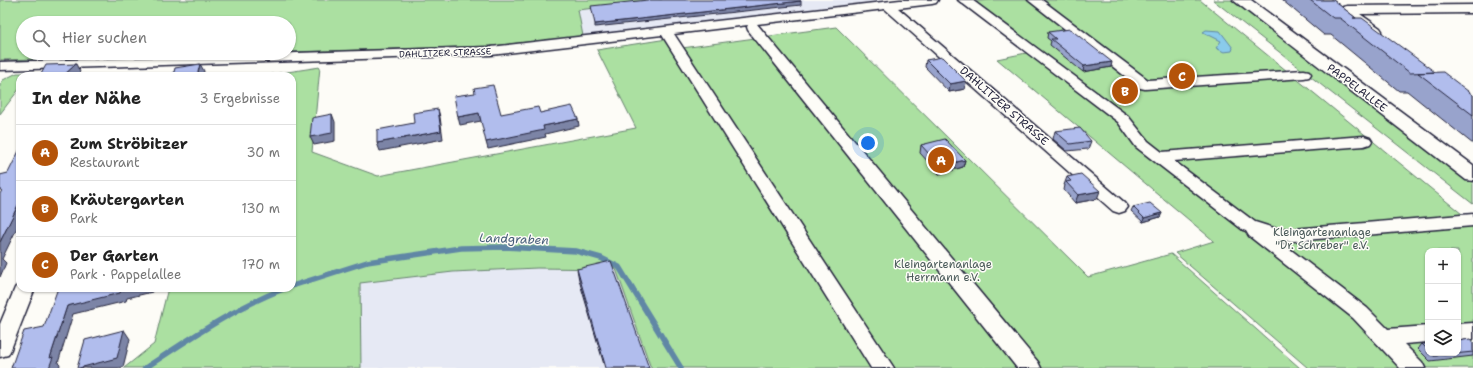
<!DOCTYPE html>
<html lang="de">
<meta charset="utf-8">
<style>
:root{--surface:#fff;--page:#f2f2f2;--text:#222;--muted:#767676;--line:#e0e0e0;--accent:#b45309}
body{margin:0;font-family:"Shantell Sans",sans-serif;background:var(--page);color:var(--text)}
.controls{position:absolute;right:12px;bottom:12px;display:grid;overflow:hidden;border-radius:8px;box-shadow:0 1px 3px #0004}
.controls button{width:36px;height:36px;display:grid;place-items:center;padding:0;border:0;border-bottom:1px solid var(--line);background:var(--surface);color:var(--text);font:20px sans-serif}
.you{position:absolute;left:868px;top:143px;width:14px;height:14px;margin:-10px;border:3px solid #fff;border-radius:50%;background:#1a73e8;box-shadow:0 0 0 6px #1a73e833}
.badge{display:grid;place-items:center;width:26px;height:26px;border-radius:50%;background:var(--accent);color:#fff;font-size:13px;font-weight:700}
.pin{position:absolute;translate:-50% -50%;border:2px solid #fff;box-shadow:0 1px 4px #0006}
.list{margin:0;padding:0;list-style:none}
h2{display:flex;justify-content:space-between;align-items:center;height:52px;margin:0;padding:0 16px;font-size:17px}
h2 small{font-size:13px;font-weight:400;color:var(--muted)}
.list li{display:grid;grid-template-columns:26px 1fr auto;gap:12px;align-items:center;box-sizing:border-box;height:56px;padding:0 16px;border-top:1px solid var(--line)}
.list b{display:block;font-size:15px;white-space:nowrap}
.list p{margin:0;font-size:13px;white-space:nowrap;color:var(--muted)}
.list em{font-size:13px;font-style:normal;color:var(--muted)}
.icon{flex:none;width:22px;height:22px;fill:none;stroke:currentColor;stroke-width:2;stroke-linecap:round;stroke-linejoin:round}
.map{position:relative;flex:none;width:1473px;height:368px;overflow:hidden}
.search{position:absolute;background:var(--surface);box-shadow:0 1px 3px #0004;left:16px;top:16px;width:280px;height:44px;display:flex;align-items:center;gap:10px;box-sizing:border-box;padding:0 14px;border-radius:22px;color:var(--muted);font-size:15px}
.panel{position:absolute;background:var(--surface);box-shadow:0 1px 3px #0004;left:16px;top:72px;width:280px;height:220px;border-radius:12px}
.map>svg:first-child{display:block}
</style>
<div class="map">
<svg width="1473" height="368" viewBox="0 0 1473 368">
<rect width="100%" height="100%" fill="#fdfcf7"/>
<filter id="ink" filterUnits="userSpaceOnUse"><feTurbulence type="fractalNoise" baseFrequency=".025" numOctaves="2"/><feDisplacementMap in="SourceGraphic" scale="8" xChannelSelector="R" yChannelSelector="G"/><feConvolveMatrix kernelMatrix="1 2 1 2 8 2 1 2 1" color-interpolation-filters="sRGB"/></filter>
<g filter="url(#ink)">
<!-- built -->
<path fill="#e6e9f4" d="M662 0H886L583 36 578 10Z
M537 268 616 269 651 368H361L360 283 453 272Z"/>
<!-- green -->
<path fill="#abe0a1" stroke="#66816e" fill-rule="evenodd" d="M0 0H662L578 10 583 36 491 46 289 52V23H23V53H265L0 60Z
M991 0H1200L1473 223V368H1308L1175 253 1214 241 997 59 1031 52 970 2ZM1428 251H1458V353H1428Z
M1213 0H1232L1263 22 1473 181V204Z
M836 27 1088 277 1171 254 1300 368H889L682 48Z
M667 39 876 368H651L616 269 537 268 453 272 360 283 361 368H124L154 344 168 288H292V76H261L320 67 312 152 378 176 636 128 597 50Z
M17 73H35L31 76H20V88L0 114V85L3 80Z"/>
<!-- water -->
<path fill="#8acbeb" stroke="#6087a5" d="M1206 30 1220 31 1233 48 1232 51 1224 52 1216 48 1221 41 1203 32Z"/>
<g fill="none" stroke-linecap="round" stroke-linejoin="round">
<!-- stream -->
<path stroke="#6087a5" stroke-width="5.5" d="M292 286 367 262 461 248 505 247 576 251 601 258 619 267 681 368
M145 368C191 338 235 307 286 288"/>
<defs>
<path id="minor" d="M900 0H938L936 3 932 4 898 8 1125 203 1128 207 1125 211 1119 213 1113 211 885 9 757 24 1038 362 1041 368H1017L748 30 747 27 748 25 674 34 894 368H871L662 35 491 55 0 70V62L491 47Z
M958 0H972L1128 116 1148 141 1162 152 1364 136 1370 138 1372 141 1370 144 1364 146 1174 161 1255 222 1274 228 1293 229 1473 214V226L1293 241 1278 240 1367 308 1388 329 1428 326V342L1404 344 1422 362 1425 368H1400L1353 318 1249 236 1246 231 1243 230 1136 147 1118 122Z
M1028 0H1042L1148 80 1304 70 1309 71 1311 74 1309 77 1304 78 1145 89 1140 88Z
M1473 5V13L1360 14 1380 28 1382 31 1380 34H1370L1341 10 1343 7 1347 6Z
M20 282V288H35L11 349 8 355 0 357V324L15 288Z
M1473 323V339L1458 340V324Z"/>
<path id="major" d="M1233 0H1251L1473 165V181L1466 180Z"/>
</defs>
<!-- minor casing -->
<use href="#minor" stroke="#22223b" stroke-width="3"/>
<!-- major casing -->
<use href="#major" stroke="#22223b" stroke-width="3"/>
<!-- minor -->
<use href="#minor" fill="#fdfcf7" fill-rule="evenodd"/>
<!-- major -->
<use href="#major" fill="#fdfcf7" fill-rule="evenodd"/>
</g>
<!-- wall -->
<path fill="#98a3cc" stroke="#22223b" d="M1282 0H1333L1356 18 1435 73 1473 95V144L1407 91H1399L1331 35H1324Z
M1048 32 1111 67 1083 72 1050 45 1051 41 1047 38Z
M926 60 966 81 965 89 949 92 925 67Z
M1055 131 1091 141 1088 149 1067 151 1053 139Z
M921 145 965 160 963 167 939 174 920 153Z
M1067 177 1097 199 1075 203 1064 190 1065 185H1064Z
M1133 207 1162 213 1160 217 1143 222 1131 211Z
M577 269 649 368H605L579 280Z
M1473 342V356L1430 361 1418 349 1422 344H1428V353H1458Z"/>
<!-- shaded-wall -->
<path fill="#7c84a6" stroke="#22223b" d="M801 1V5L595 27V24Z
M1112 62 1111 67 1083 72 1084 66Z
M76 64 80 72 76 76H63Z
M200 64 204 71 203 76H197Z
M966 81 965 89 949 92 950 84Z
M438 109 440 117 443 139 380 151 377 143 441 131Z
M479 113 481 121 460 125 458 117Z
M332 114 335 122V141L314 145 310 137Z
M578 119 579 126 545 134 546 137 488 149 486 142 543 126Z
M965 160 963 167 939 174 940 166Z
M1100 191 1097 199 1075 203 1078 195Z
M20 201V222L2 259 6 263 0 277V242Z
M1162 213 1160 217 1143 222 1144 218Z
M130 288H153L152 292 127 298 126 301 73 314 58 363 60 365 59 368H49L50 358 67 306Z
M124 330 130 339 123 367 119 368H79Z"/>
<!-- building -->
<path fill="#b1bded" stroke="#22223b" d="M648 0H800L801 1 595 24 591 6Z
M1310 0H1333L1356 18H1353H1362L1435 72 1410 73 1340 18H1333Z
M1070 29 1112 62 1084 66 1051 39H1056L1048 32Z
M942 57 966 81 950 84 926 60Z
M76 64 63 76H40L46 65Z
M200 64 197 76H173L175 68Z
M1443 72 1473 95V115L1418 73Z
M144 73 142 76H124Z
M493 85 501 114 538 107 540 113 572 106 578 119 543 126 544 130 486 142 479 113 458 117 454 96 475 93 474 88Z
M438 109 441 131 377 143V130L414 123 413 113Z
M332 114V133L310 137 312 118Z
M1080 128 1091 141 1070 144 1055 131Z
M945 139 965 160 940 166 921 145Z
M20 149V201L0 242V194L2 190H0V175L8 173Z
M1081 174 1100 191 1078 195 1066 182 1071 181 1067 177Z
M1150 203 1162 213 1144 218 1133 207Z
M611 261 649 368H606L577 269Z
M58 288H130L121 290 120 293 67 306 50 358 53 357 49 368H11L24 331 44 327Z
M124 330 117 358 79 368H77L85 340Z
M1470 339 1473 342V352L1434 356 1431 353H1458V341Z
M1422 344H1428V350Z"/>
</g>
<g text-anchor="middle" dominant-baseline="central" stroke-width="3" stroke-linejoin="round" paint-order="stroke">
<!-- far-street labels -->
<g font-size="9" fill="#22223b" stroke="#fdfcf7">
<text transform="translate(445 53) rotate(-2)">DAHLITZER STRASSE</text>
</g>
<!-- street labels -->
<g font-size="11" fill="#22223b" stroke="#fdfcf7">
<text transform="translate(1357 88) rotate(37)">PAPPELALLEE</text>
<text transform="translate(1004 106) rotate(41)">DAHLITZER STRASSE</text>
</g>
<!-- park labels -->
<g font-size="11" fill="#4b5b5a" stroke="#fdfcf7">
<text x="1322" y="232">Kleingartenanlage<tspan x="1322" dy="13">"Dr. Schreber" e.V.</tspan></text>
<text x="943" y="264">Kleingartenanlage<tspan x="943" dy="13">Herrmann e.V.</tspan></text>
</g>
<!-- water labels -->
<g font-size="12" font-style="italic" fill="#465d79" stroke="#fdfcf7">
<text transform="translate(514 239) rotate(2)">Landgraben</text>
</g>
</g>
</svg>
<div class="controls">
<button>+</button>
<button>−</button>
<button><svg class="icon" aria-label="layers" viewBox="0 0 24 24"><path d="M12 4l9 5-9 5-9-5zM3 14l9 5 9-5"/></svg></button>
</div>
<div class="you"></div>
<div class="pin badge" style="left:941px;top:160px">A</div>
<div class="pin badge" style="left:1125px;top:91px">B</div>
<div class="pin badge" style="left:1182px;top:76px">C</div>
<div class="search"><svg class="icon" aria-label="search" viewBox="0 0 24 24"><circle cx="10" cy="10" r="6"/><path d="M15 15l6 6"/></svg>Hier suchen</div>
<section class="panel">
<h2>In der Nähe<small>3 Ergebnisse</small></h2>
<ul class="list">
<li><span class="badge">A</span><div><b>Zum Ströbitzer</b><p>Restaurant</p></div><em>30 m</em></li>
<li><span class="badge">B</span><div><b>Kräutergarten</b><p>Park</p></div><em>130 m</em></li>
<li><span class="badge">C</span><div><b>Der Garten</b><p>Park · Pappelallee</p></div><em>170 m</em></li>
</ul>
</section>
</div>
